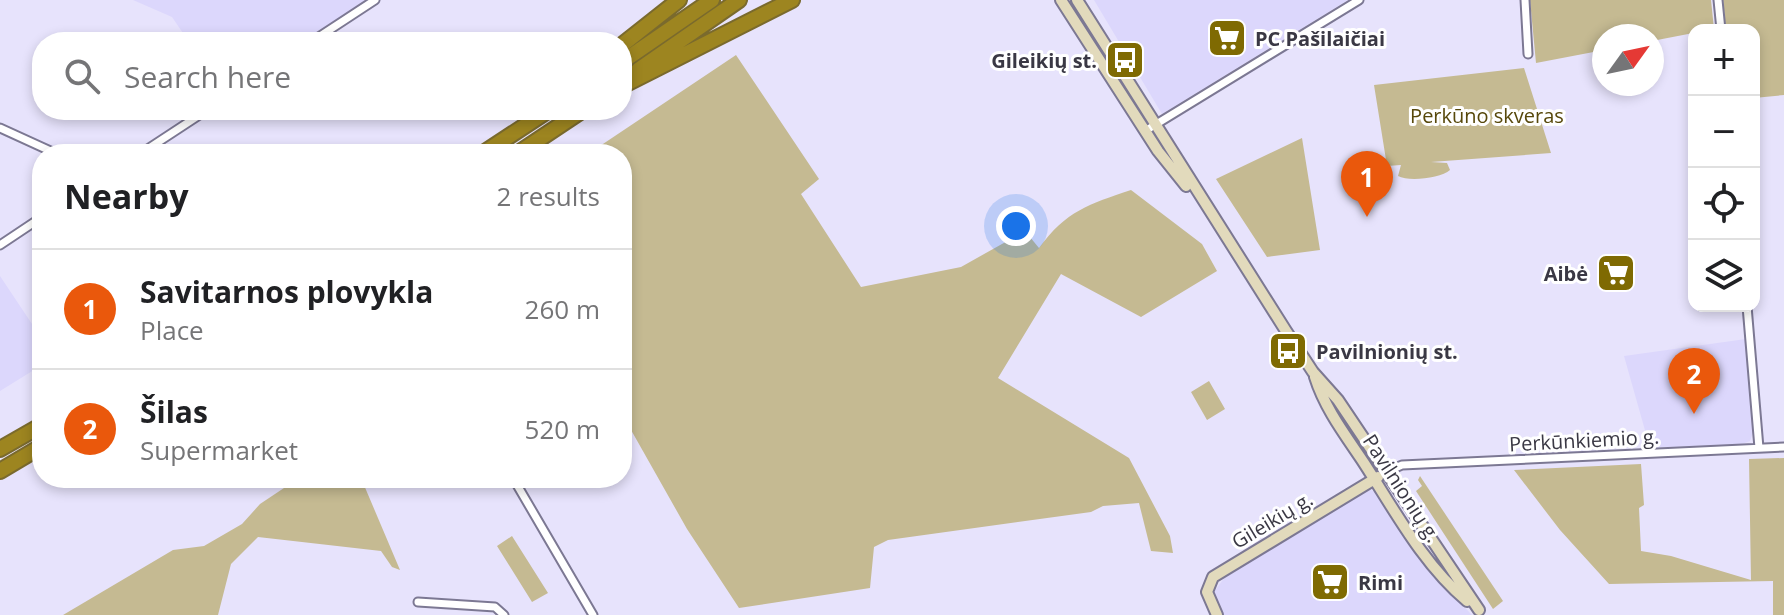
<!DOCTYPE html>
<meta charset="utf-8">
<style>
:root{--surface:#fff;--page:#f2f2f2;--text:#202124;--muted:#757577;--line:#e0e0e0;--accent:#ea580c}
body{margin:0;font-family:"Open Sans",sans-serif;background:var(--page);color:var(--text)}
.controls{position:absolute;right:24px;top:24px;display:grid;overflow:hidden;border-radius:16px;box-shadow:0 4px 12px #0003}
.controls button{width:72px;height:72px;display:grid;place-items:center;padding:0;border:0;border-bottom:2px solid var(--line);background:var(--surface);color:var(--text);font:40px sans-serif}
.compass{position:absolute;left:1592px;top:24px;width:72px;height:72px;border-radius:50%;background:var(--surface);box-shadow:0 4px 12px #0003;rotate:57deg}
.you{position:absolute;left:1016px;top:226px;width:28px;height:28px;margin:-20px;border:6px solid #fff;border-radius:50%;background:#1a73e8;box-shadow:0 0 0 12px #1a73e833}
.badge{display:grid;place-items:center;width:52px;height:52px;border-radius:50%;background:var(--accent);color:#fff;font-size:26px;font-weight:700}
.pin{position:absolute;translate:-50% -66px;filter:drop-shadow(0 2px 4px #0008)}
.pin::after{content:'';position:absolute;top:42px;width:28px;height:24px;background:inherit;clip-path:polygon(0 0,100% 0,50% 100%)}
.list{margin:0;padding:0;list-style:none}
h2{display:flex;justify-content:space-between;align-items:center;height:104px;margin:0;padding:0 32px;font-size:34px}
h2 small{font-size:26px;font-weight:400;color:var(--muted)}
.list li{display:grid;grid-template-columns:52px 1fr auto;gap:24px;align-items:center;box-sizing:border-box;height:120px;padding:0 32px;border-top:2px solid var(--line)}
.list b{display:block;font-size:30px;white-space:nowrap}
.list p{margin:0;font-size:26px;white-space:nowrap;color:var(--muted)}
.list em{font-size:26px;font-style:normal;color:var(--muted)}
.icon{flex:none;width:44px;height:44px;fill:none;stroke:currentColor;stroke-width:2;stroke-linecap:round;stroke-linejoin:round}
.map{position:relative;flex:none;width:1784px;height:615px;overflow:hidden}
.search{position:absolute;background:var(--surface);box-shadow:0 4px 12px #0003;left:32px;top:32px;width:600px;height:88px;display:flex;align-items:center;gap:20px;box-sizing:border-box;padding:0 28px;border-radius:32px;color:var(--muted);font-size:30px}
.panel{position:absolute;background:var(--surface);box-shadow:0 4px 12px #0003;left:32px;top:144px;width:600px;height:344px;border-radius:32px}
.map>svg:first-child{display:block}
</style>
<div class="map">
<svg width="1784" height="615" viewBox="0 0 1784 615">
<rect width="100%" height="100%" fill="#e7e3fc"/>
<!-- built -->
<path fill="#dcd7fc" d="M133 0H367L302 42H189L172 17Z
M1094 0H1348L1162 114Z
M0 276 42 339V365L0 391Z
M1746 339 1754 430 1750 441 1739 445 1650 448 1624 356Z
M1369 489 1379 494 1424 565 1472 615H1222L1215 604 1214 592 1227 574Z"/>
<!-- green -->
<path fill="#c5ba92" d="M1530 0H1711L1714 29 1652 41V36H1604V50L1536 63Z
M1723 0H1784V95L1754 98V30H1726Z
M736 55 819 179 801 194 861 287 961 267 1025 231 1039 248C1066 211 1089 204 1131 190L1202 244 1217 271 1141 317 1061 274 998 378 1129 458 1170 536 1173 553 1151 551 1139 503 1103 506 1091 512 888 540 874 547 870 588 739 608 687 529 622 414V154H588Z
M1524 68 1551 153 1431 162 1447 163 1450 170C1441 178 1409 182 1398 176L1401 165 1387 166 1374 85Z
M1302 138 1320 250 1267 257 1216 179Z
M1209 381 1225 409 1207 420 1191 392Z
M1784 458V615H1773V581L1609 584 1560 530 1514 470 1641 464 1644 505 1639 508 1641 551 1671 556 1751 580 1749 459Z
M1420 476 1503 601 1493 609 1416 491 1422 486 1418 480Z
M299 478H361L400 570 392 567 381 551 258 537 231 564 218 615H63L173 550 204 546 242 524 260 504Z
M512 536 548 593 532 602 497 546Z"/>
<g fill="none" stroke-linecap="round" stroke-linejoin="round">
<defs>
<path id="street" d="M1525 0 1528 54
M1718 0 1721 30
M311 42 375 0
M0 128 57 154
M1145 131 1359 0
M140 154 207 110
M0 245 42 217
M1747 306 1759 448
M1386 472 1402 465 1784 447
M513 478 593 615
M418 602 495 607 504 615"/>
<path id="secondary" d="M1061 0 1158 151 1186 186
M1077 0 1286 331 1313 372 1338 400 1479 610
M1315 377C1325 409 1346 436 1364 463 1395 511 1423 564 1467 601
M1217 615 1207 592 1213 577 1378 477"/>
<path id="highway" d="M622 45 679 0
M622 62 712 0
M638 70 739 0
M622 86 792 0
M482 154 549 110
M517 154 583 110
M0 449 42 425
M0 471 42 446"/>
</defs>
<!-- street casing -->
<use href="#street" stroke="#7c7893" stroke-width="11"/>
<!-- secondary casing -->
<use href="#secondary" stroke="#7c7893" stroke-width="14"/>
<!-- highway casing -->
<use href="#highway" stroke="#7a6a2d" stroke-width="18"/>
<!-- street -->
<use href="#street" stroke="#fff" stroke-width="7"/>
<!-- secondary -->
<use href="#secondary" stroke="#e2dabc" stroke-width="10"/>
<!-- highway -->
<use href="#highway" stroke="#9d8520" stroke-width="14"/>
</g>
<!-- icons -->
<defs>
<symbol id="supermarket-square" viewBox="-11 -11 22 22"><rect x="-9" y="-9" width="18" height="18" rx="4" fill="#7f6a02" stroke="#fff"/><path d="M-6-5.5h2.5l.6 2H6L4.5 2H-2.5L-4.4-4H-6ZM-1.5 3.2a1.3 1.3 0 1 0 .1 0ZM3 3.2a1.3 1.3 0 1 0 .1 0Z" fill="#fff"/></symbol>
<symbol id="bus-square" viewBox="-11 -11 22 22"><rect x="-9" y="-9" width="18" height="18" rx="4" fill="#7f6a02" stroke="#fff"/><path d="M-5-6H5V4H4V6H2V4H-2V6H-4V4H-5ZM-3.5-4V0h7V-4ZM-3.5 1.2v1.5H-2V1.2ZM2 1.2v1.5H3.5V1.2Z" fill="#fff"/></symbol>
</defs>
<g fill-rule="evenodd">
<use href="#supermarket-square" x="1205" y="16" width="44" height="44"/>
<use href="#bus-square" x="1103" y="38" width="44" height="44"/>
<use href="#supermarket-square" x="1594" y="251" width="44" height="44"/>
<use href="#bus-square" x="1266" y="329" width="44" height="44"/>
<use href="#supermarket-square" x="1308" y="560" width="44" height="44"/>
</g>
<g text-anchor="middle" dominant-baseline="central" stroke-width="6" stroke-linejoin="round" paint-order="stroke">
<!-- poi labels -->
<g font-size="20" font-weight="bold" fill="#3a3844" stroke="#fff" text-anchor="start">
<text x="1255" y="38">PC Pašilaičiai</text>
<text x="1097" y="60" text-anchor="end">Gileikių st.</text>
<text x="1588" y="273" text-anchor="end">Aibė</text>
<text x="1316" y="351">Pavilnionių st.</text>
<text x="1358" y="582">Rimi</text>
</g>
<!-- park labels -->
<g font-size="20" fill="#57480b" stroke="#fff">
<text x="1487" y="115">Perkūno skveras</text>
</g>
<!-- street labels -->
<g font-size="20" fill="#3a3844" stroke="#fff">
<text transform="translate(1584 440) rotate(-3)">Perkūnkiemio g.</text>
<text transform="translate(1402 488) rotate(57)">Pavilnionių g.</text>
<text transform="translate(1272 520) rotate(-31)">Gileikių g.</text>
</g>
</g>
</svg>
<div class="controls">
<button>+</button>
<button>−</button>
<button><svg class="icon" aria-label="locate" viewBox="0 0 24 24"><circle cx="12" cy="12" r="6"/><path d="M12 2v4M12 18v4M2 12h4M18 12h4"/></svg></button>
<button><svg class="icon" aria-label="layers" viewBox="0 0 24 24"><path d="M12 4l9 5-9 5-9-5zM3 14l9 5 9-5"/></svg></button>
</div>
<svg class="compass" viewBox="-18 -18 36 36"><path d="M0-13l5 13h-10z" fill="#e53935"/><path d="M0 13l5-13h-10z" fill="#757577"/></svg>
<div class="you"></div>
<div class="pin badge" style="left:1367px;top:217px">1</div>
<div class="pin badge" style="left:1694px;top:414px">2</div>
<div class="search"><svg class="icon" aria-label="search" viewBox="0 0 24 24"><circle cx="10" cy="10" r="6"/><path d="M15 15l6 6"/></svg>Search here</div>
<section class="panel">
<h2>Nearby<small>2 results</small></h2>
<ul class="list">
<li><span class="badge">1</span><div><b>Savitarnos plovykla</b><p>Place</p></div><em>260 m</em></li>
<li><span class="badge">2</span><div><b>Šilas</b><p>Supermarket</p></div><em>520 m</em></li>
</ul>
</section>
</div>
